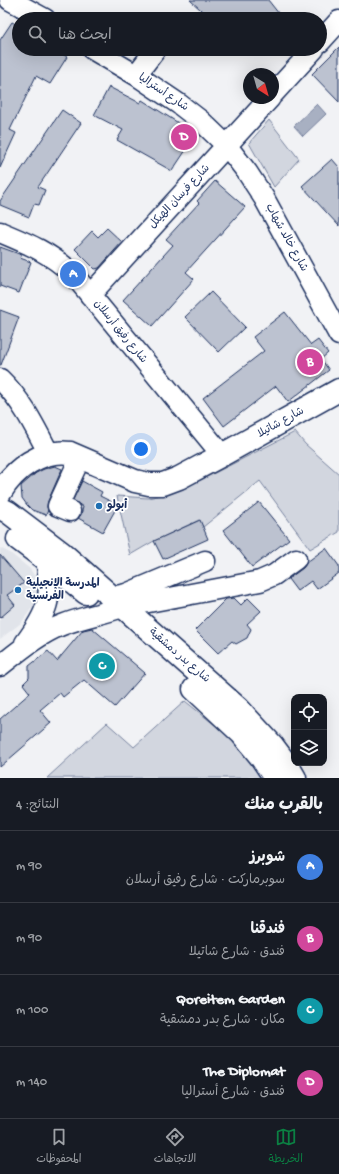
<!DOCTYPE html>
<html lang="ar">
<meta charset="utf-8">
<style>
:root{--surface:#171b24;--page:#20242c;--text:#f1f3f6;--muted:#9ea1a6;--line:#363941;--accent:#0b8043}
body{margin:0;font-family:"Gochi Hand","Playpen Sans Arabic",sans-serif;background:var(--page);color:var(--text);direction:rtl}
.controls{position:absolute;right:12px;bottom:12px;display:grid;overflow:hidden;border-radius:8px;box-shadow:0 4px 16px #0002}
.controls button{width:36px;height:36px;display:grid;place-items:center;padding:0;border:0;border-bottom:1px solid var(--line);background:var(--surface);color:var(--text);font:20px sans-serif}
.compass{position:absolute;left:243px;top:68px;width:36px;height:36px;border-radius:50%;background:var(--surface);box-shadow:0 4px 16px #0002;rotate:143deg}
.you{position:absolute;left:141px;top:449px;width:14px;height:14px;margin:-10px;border:3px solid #fff;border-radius:50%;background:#1a73e8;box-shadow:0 0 0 6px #1a73e833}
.badge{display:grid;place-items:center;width:26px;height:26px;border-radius:50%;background:var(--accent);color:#fff;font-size:13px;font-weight:700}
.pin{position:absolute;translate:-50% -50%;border:2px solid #fff;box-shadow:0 1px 4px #0006}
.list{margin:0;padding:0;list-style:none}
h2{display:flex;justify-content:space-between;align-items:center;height:52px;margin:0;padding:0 16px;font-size:17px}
h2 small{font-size:13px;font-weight:400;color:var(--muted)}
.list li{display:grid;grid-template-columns:26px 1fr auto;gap:12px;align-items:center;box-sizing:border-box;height:72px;padding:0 16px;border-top:1px solid var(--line)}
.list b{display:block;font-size:15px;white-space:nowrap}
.list p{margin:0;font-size:13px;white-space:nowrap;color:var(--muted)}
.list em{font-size:13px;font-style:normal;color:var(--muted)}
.icon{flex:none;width:22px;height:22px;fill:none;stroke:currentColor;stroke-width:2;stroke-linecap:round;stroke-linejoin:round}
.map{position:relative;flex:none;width:339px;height:778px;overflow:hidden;direction:ltr}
.search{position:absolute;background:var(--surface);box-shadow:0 4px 16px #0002;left:12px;right:12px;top:12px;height:44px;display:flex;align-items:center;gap:10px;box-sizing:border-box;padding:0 14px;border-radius:22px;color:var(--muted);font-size:15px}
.sheet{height:340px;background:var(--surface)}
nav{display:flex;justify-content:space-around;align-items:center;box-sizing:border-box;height:56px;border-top:1px solid var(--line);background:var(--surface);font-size:11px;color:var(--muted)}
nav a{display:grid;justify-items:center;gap:2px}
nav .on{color:var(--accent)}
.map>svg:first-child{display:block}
</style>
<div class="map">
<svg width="339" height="778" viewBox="0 0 339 778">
<rect width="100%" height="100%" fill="#f1f2f5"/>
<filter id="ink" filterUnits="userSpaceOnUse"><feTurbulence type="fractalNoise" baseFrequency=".025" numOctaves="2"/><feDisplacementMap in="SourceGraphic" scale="8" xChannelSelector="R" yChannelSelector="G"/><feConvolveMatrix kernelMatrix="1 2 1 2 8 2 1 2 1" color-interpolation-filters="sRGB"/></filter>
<g filter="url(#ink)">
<!-- built -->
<path fill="#e1e4ea" d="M0 548 10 553 30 569 37 580V600L29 612 21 623 0 639Z"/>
<!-- green -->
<path fill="#d2d6df" stroke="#76829e" d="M269 120 299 159 274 187 249 143Z
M295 432 305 444 339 474V532L310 549 260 481 203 527 199 520 154 541 130 555 117 496 148 498 172 493 201 480Z
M185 701 236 742 262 778H47L107 723 134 747Z"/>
<!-- water -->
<path fill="#a8b0c2" stroke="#707c9a" d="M317 104 326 114 303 136 294 126Z"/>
<!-- building -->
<path fill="#bcc2d0" stroke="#1b2f5e" d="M190 0H268L283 19H211Z
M12 22 19 26V49H55L67 57 50 84 36 76 10 130 16 133 0 168V40Z
M339 47V102L312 74Z
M109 87 140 103 142 100 191 131 194 138 172 171 117 140 123 130 94 115Z
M62 110 81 123 38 187 45 190 39 205 34 204 29 217 0 205V201Z
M332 159 339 167V226L302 186Z
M215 181 245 207 186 272 194 279 152 326 123 300 173 245 166 239 199 203 197 201Z
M107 228 122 242 99 268 95 269 75 249 92 231 98 237Z
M0 247 22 255 20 258 31 262 19 293 0 286Z
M211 292 245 327 219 352 185 317Z
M0 310 19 317 1 365H0Z
M285 312 311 345 318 340 328 353 321 359 329 370 288 402 276 386 224 426 203 398 264 351 253 337Z
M55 466 62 469 48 501 47 507 48 510 46 515 32 510 27 505 22 498 21 486 36 473 44 469Z
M82 481 102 492 100 496 118 505 103 532 78 518 81 515 83 507 73 500Z
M259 502 289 539 252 567 223 530Z
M200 520 208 539 163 559 154 541Z
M326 548 339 566V573L317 589 311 581 297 591 288 579 303 568 307 562Z
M0 555 24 583 7 595 15 605 0 618Z
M234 598 241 605 248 598 261 611 247 624 251 629 247 638 236 644 232 641 218 653 195 630 226 599Z
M92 628 145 673 115 707 84 680 63 697 60 693 40 710 51 723 0 767V719L30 693 23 684 29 678V666L48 651 57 661 83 630Z"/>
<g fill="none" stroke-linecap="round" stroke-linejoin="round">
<defs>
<path id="minor" d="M10 0 45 19
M320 42 339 21
M92 49 136 75 179 104 201 121 227 146 247 172 264 198 339 335
M136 75 156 49
M273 94 314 49
M0 232C29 244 49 252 73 274L222 455
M90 295 270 98
M0 379C22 400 35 427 49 454
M70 511 58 506 80 458
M108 596 112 597 126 594 205 561
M25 643C48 612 53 598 46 560
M0 666C19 651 39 634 62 625 82 617 103 614 122 607L260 581 274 575 296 559"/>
<path id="major" d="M0 493C14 469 41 449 70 453L135 481 149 484H163L179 478 222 455 339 390
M0 508 8 512 62 553 239 709 273 746 288 766 295 778
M18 539 46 560 86 593
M194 689 242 734 260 756 275 778"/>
</defs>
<!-- minor casing -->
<use href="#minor" stroke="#1b2f5e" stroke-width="23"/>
<!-- major casing -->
<use href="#major" stroke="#1b2f5e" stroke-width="25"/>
<!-- minor -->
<use href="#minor" stroke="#fff" stroke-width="20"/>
<!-- major -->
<use href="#major" stroke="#fff" stroke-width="22"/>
</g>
</g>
<!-- markers -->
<g fill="#1f6fb2" stroke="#fff" stroke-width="1.5">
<circle cx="99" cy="506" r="4"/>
<circle cx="18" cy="590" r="4"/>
</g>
<g text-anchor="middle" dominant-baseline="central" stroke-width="3.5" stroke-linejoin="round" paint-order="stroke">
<!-- street labels -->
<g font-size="11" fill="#1b2f5e" stroke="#fff">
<text transform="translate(163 93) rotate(34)">شارع أستراليا</text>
<text transform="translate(180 197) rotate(-47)">شارع فرسان الهيكل</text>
<text transform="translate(286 238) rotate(61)">شارع خالد شهاب</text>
<text transform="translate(120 332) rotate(51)">شارع رفيق أرسلان</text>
<text transform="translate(281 423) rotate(-29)">شارع شاتيلا</text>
<text transform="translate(179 656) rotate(41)">شارع بدر دمشقية</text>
</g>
<!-- poi labels -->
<g font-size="11" font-weight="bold" fill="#1b2f5e" stroke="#fff" text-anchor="start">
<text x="107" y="506">أبولو</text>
<text x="26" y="584">المدرسة الإنجيلية<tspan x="26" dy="13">الفرنسية</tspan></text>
</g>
</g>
</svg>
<div class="controls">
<button><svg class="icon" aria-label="locate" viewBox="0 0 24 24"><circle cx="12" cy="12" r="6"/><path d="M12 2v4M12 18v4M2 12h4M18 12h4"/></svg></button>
<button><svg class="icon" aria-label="layers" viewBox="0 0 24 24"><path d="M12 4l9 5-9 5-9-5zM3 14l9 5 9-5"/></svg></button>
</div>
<svg class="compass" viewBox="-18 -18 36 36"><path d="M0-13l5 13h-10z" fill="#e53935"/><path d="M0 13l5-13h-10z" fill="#9ea1a6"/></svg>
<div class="you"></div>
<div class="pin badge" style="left:73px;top:274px;background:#3f7fe0">A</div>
<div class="pin badge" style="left:310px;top:362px;background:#d1479c">B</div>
<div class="pin badge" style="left:102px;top:666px;background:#0f9aa8">C</div>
<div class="pin badge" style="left:184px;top:137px;background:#d1479c">D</div>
<div class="search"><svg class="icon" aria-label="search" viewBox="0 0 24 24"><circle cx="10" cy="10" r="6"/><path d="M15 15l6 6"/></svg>ابحث هنا</div>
</div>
<section class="sheet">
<h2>بالقرب منك<small>النتائج: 4</small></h2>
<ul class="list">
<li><span class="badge" style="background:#3f7fe0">A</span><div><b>شوبرز</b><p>سوبرماركت · شارع رفيق أرسلان</p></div><em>90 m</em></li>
<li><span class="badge" style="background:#d1479c">B</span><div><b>فندقنا</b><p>فندق · شارع شاتيلا</p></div><em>90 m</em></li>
<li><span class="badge" style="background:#0f9aa8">C</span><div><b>Qoreitem Garden</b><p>مكان · شارع بدر دمشقية</p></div><em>100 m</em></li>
<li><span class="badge" style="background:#d1479c">D</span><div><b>The Diplomat</b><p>فندق · شارع أستراليا</p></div><em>140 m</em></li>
</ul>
</section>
<nav>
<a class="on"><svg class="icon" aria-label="map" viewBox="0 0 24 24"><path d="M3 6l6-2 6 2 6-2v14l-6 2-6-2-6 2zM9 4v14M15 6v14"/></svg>الخريطة</a>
<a><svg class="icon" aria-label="directions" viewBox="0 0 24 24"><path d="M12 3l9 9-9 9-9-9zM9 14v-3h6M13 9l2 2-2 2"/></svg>الاتجاهات</a>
<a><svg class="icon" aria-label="saved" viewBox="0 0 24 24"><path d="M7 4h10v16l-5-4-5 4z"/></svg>المحفوظات</a>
</nav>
